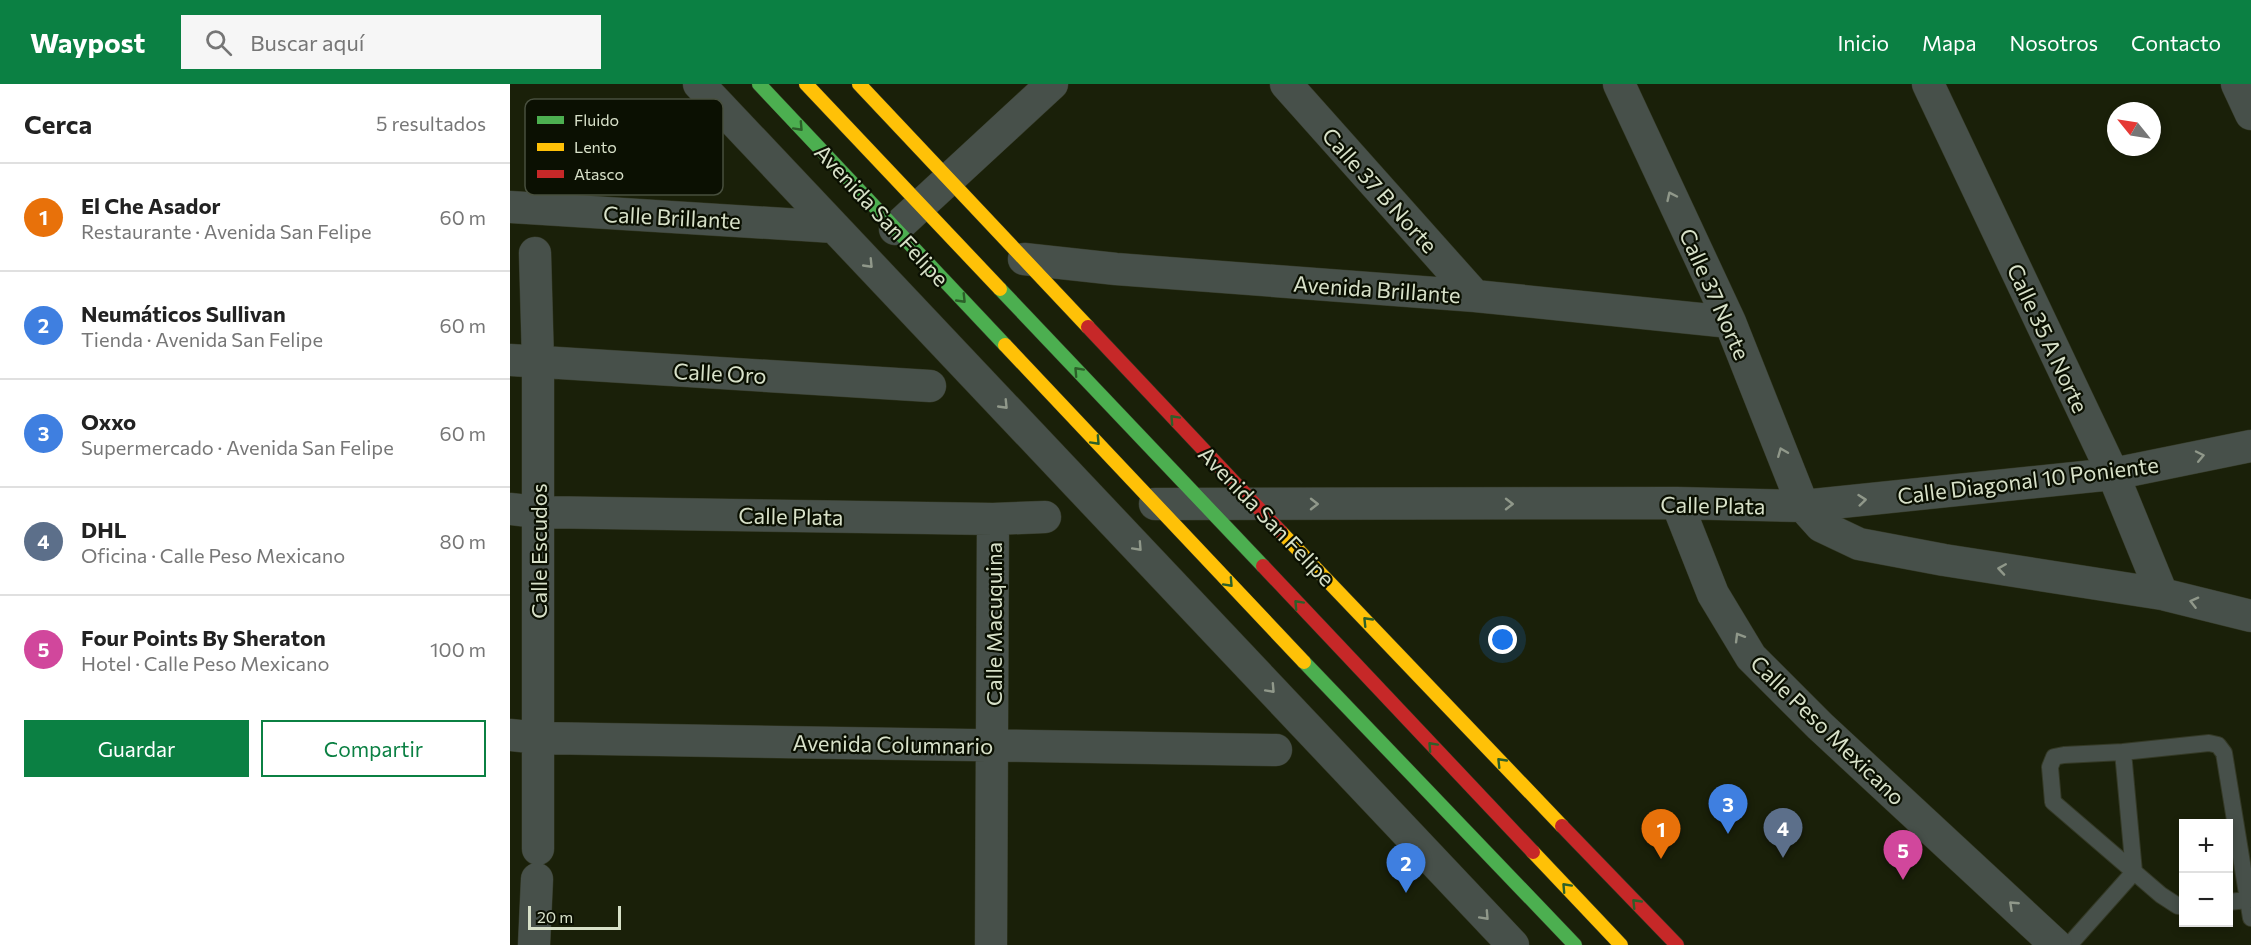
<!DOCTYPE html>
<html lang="es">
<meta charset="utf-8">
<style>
:root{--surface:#fff;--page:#f6f6f6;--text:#222;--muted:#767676;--line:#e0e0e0;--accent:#0b8043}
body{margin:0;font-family:Commissioner,sans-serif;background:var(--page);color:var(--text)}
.controls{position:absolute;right:18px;bottom:18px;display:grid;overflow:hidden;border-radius:0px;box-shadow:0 3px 9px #0003}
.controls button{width:54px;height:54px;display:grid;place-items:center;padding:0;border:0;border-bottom:2px solid var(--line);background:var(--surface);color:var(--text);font:30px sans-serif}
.compass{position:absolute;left:1597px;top:18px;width:54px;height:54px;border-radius:50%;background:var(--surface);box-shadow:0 3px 9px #0003;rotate:300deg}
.scale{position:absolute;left:18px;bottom:15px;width:93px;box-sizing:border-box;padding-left:6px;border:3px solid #d8e1c9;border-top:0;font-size:16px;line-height:21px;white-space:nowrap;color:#d8e1c9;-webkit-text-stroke:4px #0b1002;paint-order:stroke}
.you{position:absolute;left:993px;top:556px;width:21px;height:21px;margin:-15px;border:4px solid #fff;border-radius:50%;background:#1a73e8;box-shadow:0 0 0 9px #1a73e833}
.badge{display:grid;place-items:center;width:39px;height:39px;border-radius:50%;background:var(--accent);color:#fff;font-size:20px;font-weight:700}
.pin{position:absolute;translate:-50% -50px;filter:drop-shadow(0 2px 3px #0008)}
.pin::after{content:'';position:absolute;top:32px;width:21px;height:18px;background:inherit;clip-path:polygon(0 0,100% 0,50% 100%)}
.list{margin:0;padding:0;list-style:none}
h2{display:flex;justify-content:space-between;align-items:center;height:78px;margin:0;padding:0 24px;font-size:26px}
h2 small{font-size:20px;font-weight:400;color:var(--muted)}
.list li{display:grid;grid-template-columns:39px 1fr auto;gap:18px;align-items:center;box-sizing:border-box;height:108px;padding:0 24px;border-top:2px solid var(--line)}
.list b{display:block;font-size:22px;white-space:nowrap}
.list p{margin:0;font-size:20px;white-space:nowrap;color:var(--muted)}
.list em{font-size:20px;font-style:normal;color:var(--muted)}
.actions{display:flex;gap:12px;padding:18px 24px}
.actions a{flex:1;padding:14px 0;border:2px solid var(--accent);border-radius:0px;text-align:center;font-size:21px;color:var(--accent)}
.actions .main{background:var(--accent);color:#fff}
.icon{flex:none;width:33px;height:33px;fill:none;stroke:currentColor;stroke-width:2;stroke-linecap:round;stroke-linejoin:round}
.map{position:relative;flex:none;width:1741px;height:861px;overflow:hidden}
header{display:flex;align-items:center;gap:36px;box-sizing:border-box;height:84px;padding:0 30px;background:var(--accent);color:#fff}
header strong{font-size:28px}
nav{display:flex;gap:33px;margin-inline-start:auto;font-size:21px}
.search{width:420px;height:54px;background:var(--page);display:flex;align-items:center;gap:15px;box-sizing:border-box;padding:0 21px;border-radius:0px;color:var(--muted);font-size:22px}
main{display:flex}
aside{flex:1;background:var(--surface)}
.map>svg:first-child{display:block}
</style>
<header>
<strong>Waypost</strong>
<div class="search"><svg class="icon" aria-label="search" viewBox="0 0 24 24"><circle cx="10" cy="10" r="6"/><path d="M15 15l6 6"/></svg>Buscar aquí</div>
<nav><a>Inicio</a><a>Mapa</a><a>Nosotros</a><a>Contacto</a></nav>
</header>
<main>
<aside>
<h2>Cerca<small>5 resultados</small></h2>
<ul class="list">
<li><span class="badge" style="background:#e8710a">1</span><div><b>El Che Asador</b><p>Restaurante · Avenida San Felipe</p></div><em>60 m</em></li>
<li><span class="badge" style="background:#3f7fe0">2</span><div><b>Neumáticos Sullivan</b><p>Tienda · Avenida San Felipe</p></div><em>60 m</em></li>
<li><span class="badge" style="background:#3f7fe0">3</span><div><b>Oxxo</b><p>Supermercado · Avenida San Felipe</p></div><em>60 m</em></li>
<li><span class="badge" style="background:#5c6f8a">4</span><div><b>DHL</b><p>Oficina · Calle Peso Mexicano</p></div><em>80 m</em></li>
<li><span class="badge" style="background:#d1479c">5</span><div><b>Four Points By Sheraton</b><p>Hotel · Calle Peso Mexicano</p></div><em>100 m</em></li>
</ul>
<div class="actions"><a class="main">Guardar</a><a>Compartir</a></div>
</aside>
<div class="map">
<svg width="1741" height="861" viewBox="0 0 1741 861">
<rect width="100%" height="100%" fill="#1a2009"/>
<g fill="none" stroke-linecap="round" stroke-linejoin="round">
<defs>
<path id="lane" d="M1613 668 1554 671 1544 673 1540 683 1543 718 1651 811 1668 822H1674
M1718 818 1738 816
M1559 861 1624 788 1613 668 1699 659 1708 661 1714 669 1741 834"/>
<path id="street" d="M189 0 1003 861
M776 0 965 212
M1109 0 1220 238 1293 422 1311 442 1349 460 1434 476 1652 510 1741 532
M1418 0 1603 390 1652 510
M1727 0 1741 30
M0 123 324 143
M385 145 542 0
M25 169 28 278V765
M514 175 606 185 965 212 1220 238
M0 276 420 302
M1167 419 1203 510 1241 573 1310 642 1546 861
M645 420 1167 419 1293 422 1603 390 1741 362
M0 425 27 428 483 435 535 433
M0 651 29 654 766 666
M24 861 27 795
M481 861 483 435"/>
<path id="fast" d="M249 0 495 261
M490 205 753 482
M794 578 1065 861"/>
<path id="slow" d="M296 0 490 205
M349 0 578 243
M495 261 794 578
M771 448 1052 742
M1023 768 1111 861"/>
<path id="jam" d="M578 243 771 448
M753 482 1023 768
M1052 742 1167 861"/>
</defs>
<!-- lane casing -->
<use href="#lane" stroke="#343926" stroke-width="18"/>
<!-- street casing -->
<use href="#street" stroke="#343926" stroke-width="33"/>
<!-- fast casing -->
<use href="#fast" stroke="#343926" stroke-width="15"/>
<!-- slow casing -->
<use href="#slow" stroke="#343926" stroke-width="15"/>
<!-- jam casing -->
<use href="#jam" stroke="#343926" stroke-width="15"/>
<!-- lane -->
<use href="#lane" stroke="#47504a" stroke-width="16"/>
<!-- street -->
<use href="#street" stroke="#47504a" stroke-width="32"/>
<!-- fast -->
<use href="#fast" stroke="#4caf50" stroke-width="14"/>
<!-- slow -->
<use href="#slow" stroke="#ffc107" stroke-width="14"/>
<!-- jam -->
<use href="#jam" stroke="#c62828" stroke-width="14"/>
</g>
<!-- one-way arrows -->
<defs><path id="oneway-chevron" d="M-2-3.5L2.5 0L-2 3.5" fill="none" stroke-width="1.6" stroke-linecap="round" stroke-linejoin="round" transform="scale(1.5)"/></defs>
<g stroke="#2c6029">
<use href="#oneway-chevron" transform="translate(289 43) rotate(47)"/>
<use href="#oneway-chevron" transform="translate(452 215) rotate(46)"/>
<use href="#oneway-chevron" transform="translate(568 287) rotate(-133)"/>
<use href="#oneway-chevron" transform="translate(664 335) rotate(-133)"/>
<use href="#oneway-chevron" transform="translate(586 357) rotate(47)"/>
<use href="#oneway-chevron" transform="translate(719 499) rotate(47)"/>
<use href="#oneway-chevron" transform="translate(788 520) rotate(-133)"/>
<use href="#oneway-chevron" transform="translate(857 537) rotate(-134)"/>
<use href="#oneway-chevron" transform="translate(922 662) rotate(-133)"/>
<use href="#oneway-chevron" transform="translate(991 678) rotate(-134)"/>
<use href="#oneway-chevron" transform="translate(1056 803) rotate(-133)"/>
<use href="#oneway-chevron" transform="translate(1126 819) rotate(-134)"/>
</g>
<g stroke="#90988a">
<use href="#oneway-chevron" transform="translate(1161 112) rotate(-115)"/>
<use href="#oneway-chevron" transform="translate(359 180) rotate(46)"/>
<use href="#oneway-chevron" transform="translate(494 321) rotate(46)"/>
<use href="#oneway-chevron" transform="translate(1272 368) rotate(-112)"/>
<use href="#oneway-chevron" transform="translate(1690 372) rotate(-12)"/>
<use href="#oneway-chevron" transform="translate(1352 416) rotate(-6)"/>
<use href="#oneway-chevron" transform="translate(804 420)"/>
<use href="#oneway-chevron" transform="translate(999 420)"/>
<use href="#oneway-chevron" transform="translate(628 463) rotate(47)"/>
<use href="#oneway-chevron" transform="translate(1492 485) rotate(-171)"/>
<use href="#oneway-chevron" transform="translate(1684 518) rotate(-166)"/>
<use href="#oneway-chevron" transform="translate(1229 553) rotate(-121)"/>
<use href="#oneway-chevron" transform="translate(761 605) rotate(47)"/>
<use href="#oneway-chevron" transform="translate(1503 821) rotate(-137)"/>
<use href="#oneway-chevron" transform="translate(975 832) rotate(47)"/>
</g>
<g text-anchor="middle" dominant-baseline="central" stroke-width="4.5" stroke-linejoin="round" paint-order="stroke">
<!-- street labels -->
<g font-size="22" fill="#d8e1c9" stroke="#0b1002">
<text transform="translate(870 106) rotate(48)">Calle 37 B Norte</text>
<text transform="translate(372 131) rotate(47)">Avenida San Felipe</text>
<text transform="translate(162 133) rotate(3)">Calle Brillante</text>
<text transform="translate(867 205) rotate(4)">Avenida Brillante</text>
<text transform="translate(1205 210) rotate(66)">Calle 37 Norte</text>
<text transform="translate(1538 254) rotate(65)">Calle 35 A Norte</text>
<text transform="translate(210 289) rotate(3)">Calle Oro</text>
<text transform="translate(1518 396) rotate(-7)">Calle Diagonal 10 Poniente</text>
<text transform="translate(1203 421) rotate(1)">Calle Plata</text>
<text transform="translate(281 432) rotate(1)">Calle Plata</text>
<text transform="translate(757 432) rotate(46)">Avenida San Felipe</text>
<text transform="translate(28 467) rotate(-90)">Calle Escudos</text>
<text transform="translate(483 540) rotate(-90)">Calle Macuquina</text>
<text transform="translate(1318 646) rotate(44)">Calle Peso Mexicano</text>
<text transform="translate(383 660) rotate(1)">Avenida Columnario</text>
</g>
</g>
<!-- legend -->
<rect x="15" y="15" width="198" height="96" rx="9" fill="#0b1002" stroke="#484f3e" stroke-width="1.5"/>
<rect x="27" y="32" width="27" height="8" fill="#4caf50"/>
<rect x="27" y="59" width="27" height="8" fill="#ffc107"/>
<rect x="27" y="86" width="27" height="8" fill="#c62828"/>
<g font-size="16" fill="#d8e1c9">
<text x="64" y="42">Fluido</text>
<text x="64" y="69">Lento</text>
<text x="64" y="96">Atasco</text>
</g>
</svg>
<div class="controls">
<button>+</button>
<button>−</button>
</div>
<svg class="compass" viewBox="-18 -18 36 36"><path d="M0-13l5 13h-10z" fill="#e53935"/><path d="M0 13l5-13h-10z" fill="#767676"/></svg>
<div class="scale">20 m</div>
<div class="you"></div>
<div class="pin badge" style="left:1151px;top:775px;background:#e8710a">1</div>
<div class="pin badge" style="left:896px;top:809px;background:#3f7fe0">2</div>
<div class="pin badge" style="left:1218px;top:750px;background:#3f7fe0">3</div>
<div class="pin badge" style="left:1273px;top:774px;background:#5c6f8a">4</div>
<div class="pin badge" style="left:1393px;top:796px;background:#d1479c">5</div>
</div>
</main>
